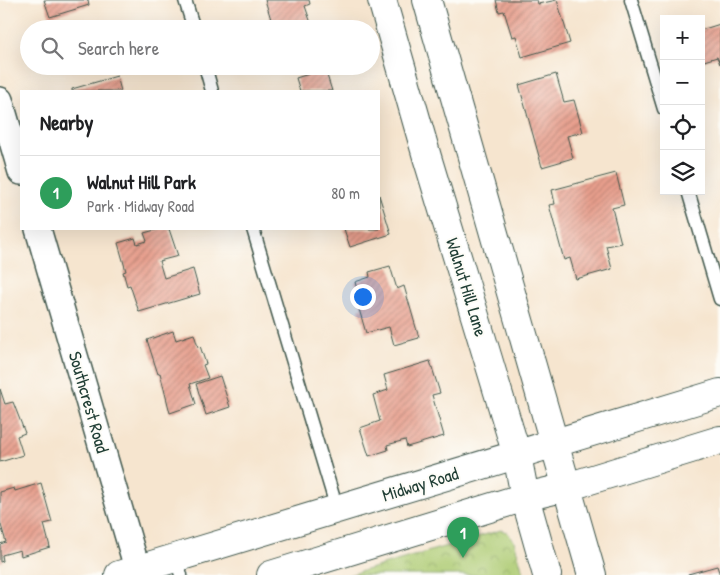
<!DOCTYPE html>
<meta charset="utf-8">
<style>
:root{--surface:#fff;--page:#f6f6f6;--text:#202124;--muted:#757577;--line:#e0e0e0;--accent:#db2777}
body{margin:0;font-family:"Patrick Hand",sans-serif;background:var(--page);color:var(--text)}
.controls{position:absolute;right:15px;top:15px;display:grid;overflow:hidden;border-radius:0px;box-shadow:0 5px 20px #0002}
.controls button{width:45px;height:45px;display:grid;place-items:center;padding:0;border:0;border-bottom:1px solid var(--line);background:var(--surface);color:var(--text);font:25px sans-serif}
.you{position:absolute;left:362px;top:296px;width:18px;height:18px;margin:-12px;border:4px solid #fff;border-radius:50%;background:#1a73e8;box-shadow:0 0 0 8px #1a73e833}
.badge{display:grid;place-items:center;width:32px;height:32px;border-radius:50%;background:var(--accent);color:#fff;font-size:16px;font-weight:700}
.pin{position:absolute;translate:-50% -41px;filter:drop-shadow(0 1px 2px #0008)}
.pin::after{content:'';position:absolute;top:26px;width:18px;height:15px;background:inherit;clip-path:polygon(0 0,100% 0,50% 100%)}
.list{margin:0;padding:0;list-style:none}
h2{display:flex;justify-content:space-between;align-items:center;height:65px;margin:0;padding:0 20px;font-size:21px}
h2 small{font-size:16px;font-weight:400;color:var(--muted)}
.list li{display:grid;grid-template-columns:32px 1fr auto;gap:15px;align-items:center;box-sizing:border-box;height:75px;padding:0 20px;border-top:1px solid var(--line)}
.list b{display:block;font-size:19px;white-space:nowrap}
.list p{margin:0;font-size:16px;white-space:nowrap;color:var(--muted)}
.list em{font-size:16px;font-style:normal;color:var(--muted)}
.icon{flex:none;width:28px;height:28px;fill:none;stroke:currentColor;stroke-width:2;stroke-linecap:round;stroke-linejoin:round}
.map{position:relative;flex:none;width:720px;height:575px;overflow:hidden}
.search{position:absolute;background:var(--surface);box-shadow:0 5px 20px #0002;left:20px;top:20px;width:360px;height:55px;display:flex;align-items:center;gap:12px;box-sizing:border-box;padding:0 18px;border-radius:28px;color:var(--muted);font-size:19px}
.panel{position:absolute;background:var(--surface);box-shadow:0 5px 20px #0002;left:20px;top:90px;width:360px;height:140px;border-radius:0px}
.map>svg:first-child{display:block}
</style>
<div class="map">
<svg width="720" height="575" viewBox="0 0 720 575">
<defs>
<pattern id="park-crowns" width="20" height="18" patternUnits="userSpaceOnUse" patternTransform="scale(1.25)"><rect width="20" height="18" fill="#adcb72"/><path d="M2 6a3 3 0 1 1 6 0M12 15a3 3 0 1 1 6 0" fill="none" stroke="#8ca65e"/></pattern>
<pattern id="building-hatch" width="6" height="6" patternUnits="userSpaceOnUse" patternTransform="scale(1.25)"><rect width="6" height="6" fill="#e79e8c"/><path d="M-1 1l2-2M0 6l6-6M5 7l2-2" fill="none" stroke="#bb8273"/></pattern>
</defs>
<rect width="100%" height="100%" fill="#fdfcf7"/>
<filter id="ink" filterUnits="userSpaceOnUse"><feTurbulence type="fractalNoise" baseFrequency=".02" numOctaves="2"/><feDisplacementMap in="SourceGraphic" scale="10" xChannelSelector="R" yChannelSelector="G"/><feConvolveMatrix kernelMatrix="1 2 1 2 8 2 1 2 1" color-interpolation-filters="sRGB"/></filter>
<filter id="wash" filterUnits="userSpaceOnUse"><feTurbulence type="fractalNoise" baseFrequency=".0096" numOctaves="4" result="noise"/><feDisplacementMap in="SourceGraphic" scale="20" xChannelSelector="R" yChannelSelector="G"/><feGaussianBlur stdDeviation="1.12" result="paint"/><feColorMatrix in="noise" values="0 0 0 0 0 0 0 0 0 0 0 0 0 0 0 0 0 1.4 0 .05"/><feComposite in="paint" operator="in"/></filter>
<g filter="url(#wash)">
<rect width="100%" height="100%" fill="#f6e5cf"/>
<!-- park -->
<path fill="url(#park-crowns)" stroke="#668453" d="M501 530 507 532 514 541 524 575H349Z"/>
<g id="blocks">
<!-- building -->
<path fill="url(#building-hatch)" d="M44 0H88L89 5 50 17Z
M265 0H309L310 4 305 6 313 29H274Z
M496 0H537L538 4 557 0 570 43 522 57 516 36 512 37 504 11 499 12Z
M720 24V64L717 57 701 62V30Z
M325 69 332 91H300L296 78Z
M556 74 564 102 574 100 583 132 567 136 573 158 542 167 519 85Z
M117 76 121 91H72V89Z
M616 173 624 205 612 208 621 243 606 246 612 269 576 279 570 258 564 260 549 205 555 204 552 190Z
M379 195 391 234 350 247 344 229H379Z
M159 229H169L178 256 159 261 164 278 193 269 200 294 139 312 130 285 127 286 123 272 126 271 118 243 135 238 137 244 147 241 144 233Z
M390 266 397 289 404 286 419 338 394 345 389 327 366 333 359 309 362 308 355 282 370 277 369 272Z
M173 331 176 340 194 334 198 347 200 346 206 364 203 365 208 378 190 384 196 404 170 413 160 373 158 374 147 340Z
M430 361 440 393 432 395 444 436 407 447 405 440 387 445 388 450 369 456 360 428 380 421 373 395 388 390 384 375Z
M220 376 230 407 206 415 196 384Z
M0 389 5 404 13 402 25 433 17 436 23 455 0 462Z
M41 483 52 522 44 524 50 547 21 556 20 550 2 555 3 561 0 562V544L6 542 0 522V492L14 488 15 491Z
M717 566 720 575H688V574Z"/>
</g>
</g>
<g filter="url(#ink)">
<use href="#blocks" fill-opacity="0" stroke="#3f564b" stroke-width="1"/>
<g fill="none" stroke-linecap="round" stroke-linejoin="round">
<defs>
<path id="service" d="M185 0 194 29
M631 0 664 109
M205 66 212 91
M688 191 720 299
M253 229 337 509
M176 558 181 575"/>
<path id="minor" d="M0 100 21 172
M38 229 139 575"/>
<path id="secondary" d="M382 0 427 157 507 422 517 455 525 497 547 575
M427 0 592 575
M119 575 720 393
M271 575 525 497 567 487 720 440"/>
</defs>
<!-- service casing -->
<use href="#service" stroke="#3f564b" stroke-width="15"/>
<!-- minor casing -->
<use href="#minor" stroke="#3f564b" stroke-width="28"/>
<!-- secondary casing -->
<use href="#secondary" stroke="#3f564b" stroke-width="30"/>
<!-- service -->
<use href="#service" stroke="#fff" stroke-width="12"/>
<!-- minor -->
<use href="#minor" stroke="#fff" stroke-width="25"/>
<!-- secondary -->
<use href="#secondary" stroke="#fff" stroke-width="28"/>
</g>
</g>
<g text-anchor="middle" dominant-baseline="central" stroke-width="4" stroke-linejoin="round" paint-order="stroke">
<!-- street labels -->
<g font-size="18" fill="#1f3d34" stroke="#fdfcf7">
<text transform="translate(467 287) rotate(73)">Walnut Hill Lane</text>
<text transform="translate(89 402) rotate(74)">Southcrest Road</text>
<text transform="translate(420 484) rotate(-17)">Midway Road</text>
</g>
</g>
</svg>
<div class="controls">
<button>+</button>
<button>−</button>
<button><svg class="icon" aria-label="locate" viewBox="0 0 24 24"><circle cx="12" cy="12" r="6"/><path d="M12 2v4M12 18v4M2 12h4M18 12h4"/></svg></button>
<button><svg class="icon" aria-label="layers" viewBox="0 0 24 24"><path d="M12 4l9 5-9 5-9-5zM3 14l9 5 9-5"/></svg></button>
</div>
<div class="you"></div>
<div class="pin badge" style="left:463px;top:558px;background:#2e9e5b">1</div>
<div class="search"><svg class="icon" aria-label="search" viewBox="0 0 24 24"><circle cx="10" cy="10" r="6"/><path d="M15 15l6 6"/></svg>Search here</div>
<section class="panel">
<h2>Nearby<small></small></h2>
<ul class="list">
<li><span class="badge" style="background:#2e9e5b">1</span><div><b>Walnut Hill Park</b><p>Park · Midway Road</p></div><em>80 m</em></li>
</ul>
</section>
</div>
